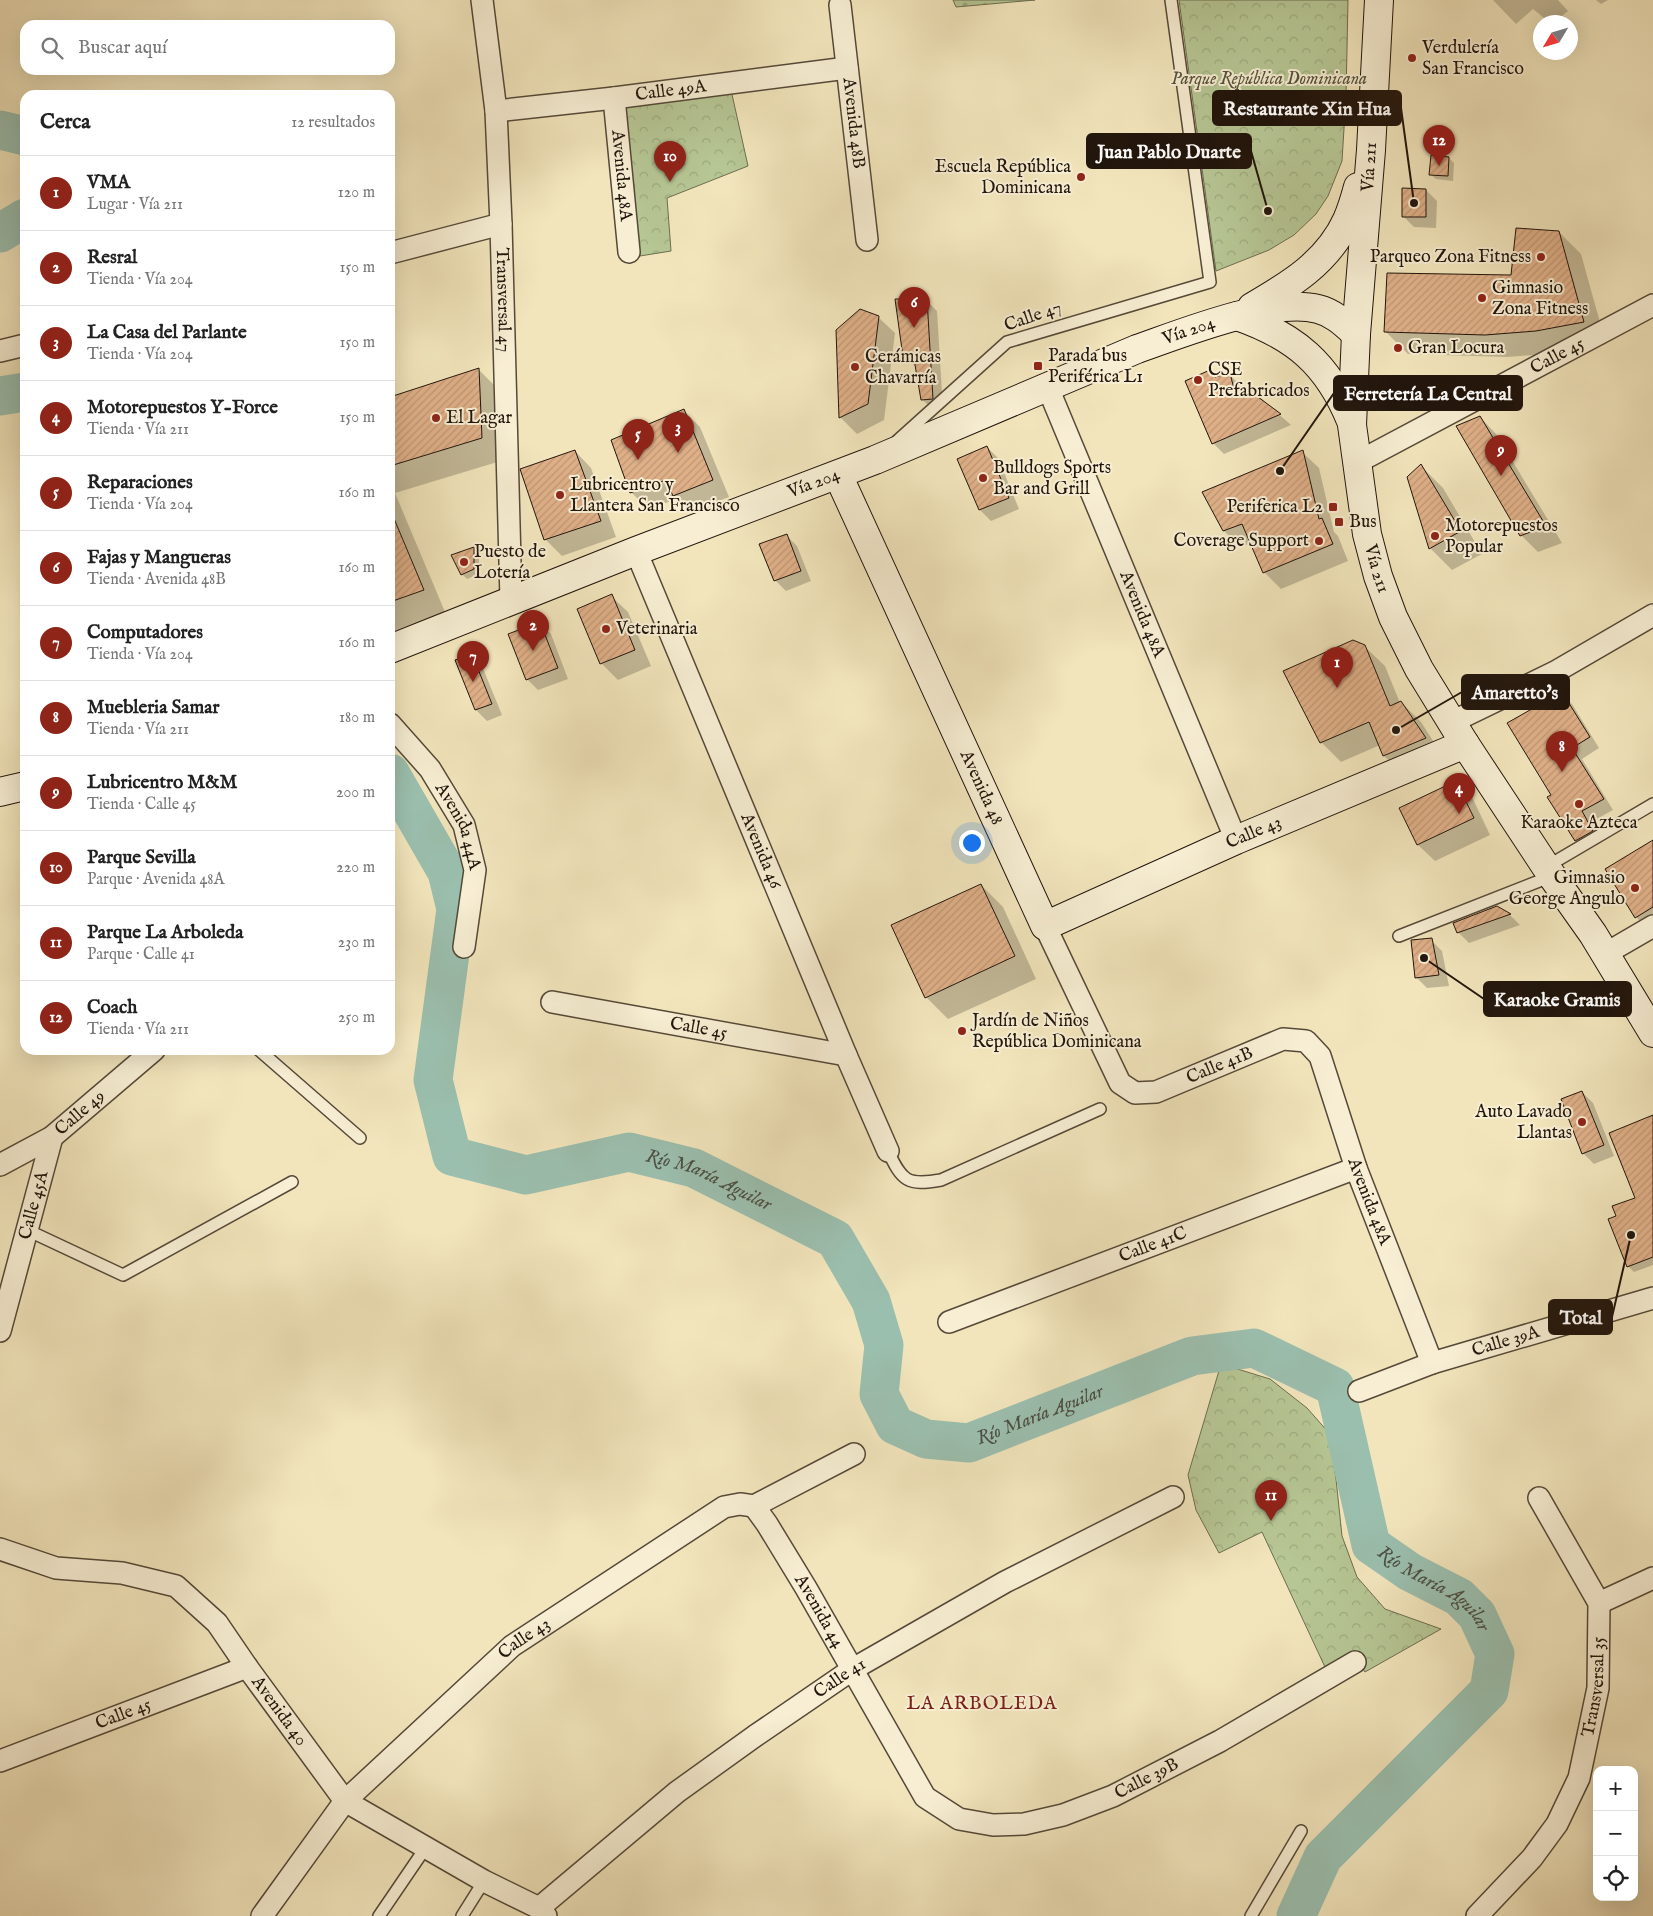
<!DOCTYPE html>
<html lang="es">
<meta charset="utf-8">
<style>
:root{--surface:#fff;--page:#f6f6f6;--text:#222;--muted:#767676;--line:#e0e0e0;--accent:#8f2418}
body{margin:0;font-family:"IM FELL English",serif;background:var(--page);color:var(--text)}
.controls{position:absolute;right:15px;bottom:15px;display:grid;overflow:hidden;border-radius:10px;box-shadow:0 5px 20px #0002}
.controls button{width:45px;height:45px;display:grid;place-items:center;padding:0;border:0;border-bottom:1px solid var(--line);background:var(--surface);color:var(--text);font:25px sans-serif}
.compass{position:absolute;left:1533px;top:15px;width:45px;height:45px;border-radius:50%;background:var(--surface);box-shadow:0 5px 20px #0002;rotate:232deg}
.you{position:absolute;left:971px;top:842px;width:18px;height:18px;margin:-12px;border:4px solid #fff;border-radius:50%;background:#1a73e8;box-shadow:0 0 0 8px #1a73e833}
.badge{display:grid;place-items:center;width:32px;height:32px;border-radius:50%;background:var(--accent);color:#fff;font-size:16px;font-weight:700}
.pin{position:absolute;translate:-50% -41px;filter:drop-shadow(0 1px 2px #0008)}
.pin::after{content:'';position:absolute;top:26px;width:18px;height:15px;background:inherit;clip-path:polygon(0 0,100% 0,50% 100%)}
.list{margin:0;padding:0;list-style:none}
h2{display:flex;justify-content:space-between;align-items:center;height:65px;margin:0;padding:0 20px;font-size:21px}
h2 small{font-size:16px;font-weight:400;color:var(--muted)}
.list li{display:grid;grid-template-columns:32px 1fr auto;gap:15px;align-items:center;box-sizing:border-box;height:75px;padding:0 20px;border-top:1px solid var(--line)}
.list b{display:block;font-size:19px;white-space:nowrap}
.list p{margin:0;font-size:16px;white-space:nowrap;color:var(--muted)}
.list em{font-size:16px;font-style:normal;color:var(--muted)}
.icon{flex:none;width:28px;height:28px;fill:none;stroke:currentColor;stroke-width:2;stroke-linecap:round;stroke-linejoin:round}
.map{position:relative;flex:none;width:1653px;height:1916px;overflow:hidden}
.search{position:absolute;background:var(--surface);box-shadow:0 5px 20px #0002;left:20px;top:20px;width:375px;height:55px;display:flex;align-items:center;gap:12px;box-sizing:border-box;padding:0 18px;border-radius:15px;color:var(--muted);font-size:19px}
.panel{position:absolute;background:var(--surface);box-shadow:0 5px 20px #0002;left:20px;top:90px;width:375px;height:965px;border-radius:15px}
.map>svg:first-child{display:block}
</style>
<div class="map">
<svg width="1653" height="1916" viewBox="0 0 1653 1916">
<defs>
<pattern id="cemetery-stones" width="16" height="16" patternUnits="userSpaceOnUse" patternTransform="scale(1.25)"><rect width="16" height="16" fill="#b6c694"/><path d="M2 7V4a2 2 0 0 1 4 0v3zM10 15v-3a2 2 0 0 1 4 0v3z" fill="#9ca97e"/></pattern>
<pattern id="park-crowns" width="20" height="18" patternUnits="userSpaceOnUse" patternTransform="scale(1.25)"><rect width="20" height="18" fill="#b6c694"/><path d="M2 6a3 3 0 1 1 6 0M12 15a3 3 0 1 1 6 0" fill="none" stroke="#9ca97e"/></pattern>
<pattern id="building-hatch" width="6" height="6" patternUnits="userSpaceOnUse" patternTransform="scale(1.25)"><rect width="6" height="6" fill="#dfb088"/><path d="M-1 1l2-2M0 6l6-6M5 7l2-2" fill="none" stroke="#bf9674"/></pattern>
</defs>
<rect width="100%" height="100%" fill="#f2e5bc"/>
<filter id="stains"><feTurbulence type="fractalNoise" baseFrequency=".004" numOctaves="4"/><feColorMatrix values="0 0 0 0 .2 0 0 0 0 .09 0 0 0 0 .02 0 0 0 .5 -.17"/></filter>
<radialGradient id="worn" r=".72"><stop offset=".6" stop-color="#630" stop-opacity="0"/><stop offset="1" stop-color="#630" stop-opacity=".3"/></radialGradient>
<!-- cemetery -->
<path fill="url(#cemetery-stones)" stroke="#6c6e50" d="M953 0H1035L956 7Z"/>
<!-- park -->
<path fill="url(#park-crowns)" stroke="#6c6e50" d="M1179 0H1348L1346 96 1342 161 1328 196 1316 214 1294 235 1269 250 1216 271Z
M731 90 748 166 667 198 671 251 640 256 625 103Z
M1221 1364 1270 1379 1307 1408 1329 1433 1336 1479 1342 1536 1357 1577 1385 1609 1441 1629 1365 1672 1352 1652 1325 1667 1262 1532 1219 1553 1196 1510 1188 1475Z"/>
<!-- shadow -->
<path fill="#0003" d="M1493 0H1558L1568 11 1554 22H1549L1533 9 1516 24Z
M1596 0H1608L1601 4Z
M1449 158 1454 163 1453 181 1436 179 1430 174Z
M1426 190 1437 201 1436 228 1414 227 1403 216Z
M1559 232 1581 254 1606 344 1559 353 1508 357 1408 354 1386 332 1512 276Z
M926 300 937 311 943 409 933 410 922 399 916 367 905 356Z
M878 317 895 333 884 420 857 434 841 418 838 331Z
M478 369 500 391 504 460 395 493 445 612 390 632V398Z
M1230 375 1241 386 1242 391 1254 392 1291 425 1224 454 1213 443 1215 378Z
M684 411 700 427 729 497 690 512 677 499 648 509 632 493 612 440Z
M1480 417 1496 434 1562 543 1538 552 1521 535Z
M987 447 998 458 1019 509 991 521 980 510 958 459Z
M575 451 591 468 616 537 562 556 546 540 522 470Z
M1302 452 1319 468 1334 532 1338 536 1348 561 1281 589 1264 572 1252 543 1240 547 1224 531Z
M1421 466 1443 488 1482 554 1452 570 1430 548 1408 477Z
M786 535 797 546 811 581 786 591 775 580Z
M474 548 479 553V574L467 579 462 574 452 555Z
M611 596 628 612 651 666 618 680 601 663Z
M540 624 551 634 568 679 538 690 527 679Z
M1364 646 1385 666 1400 703 1401 702 1421 722 1444 758 1404 775 1384 756 1380 745 1341 762 1321 742 1285 671Z
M471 655 482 666 502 715 487 721 476 710 457 661Z
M1562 694 1572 704 1599 748 1582 759 1613 810 1591 822 1603 841 1586 851 1576 841 1549 797 1552 795Z
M1456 782 1473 799 1490 835 1435 861 1418 845 1401 808Z
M1653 842V935L1636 917Z
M981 885 1003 907 1036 979 948 1019 926 997Z
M1497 907 1510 915 1520 925 1469 943 1458 932Z
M1431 940 1442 951 1449 986 1427 988 1416 977Z
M1582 1092 1593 1103 1614 1156 1594 1164 1583 1153Z
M1653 1121V1265L1634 1272 1628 1266 1637 1198Z"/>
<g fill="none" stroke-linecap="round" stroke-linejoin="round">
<!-- river -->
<g stroke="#9bbfae" stroke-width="39">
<path d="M0 130 25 136"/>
<path d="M0 233 25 218"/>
<path d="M0 396 25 392"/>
<path id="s1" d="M390 773 447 872 456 909 433 1080 452 1156 526 1175 629 1152 694 1168 835 1239 871 1301 884 1345 879 1394 895 1425 926 1439 969 1443 1192 1356 1254 1348 1335 1387 1371 1545 1410 1572 1459 1597 1477 1615 1495 1654 1489 1691 1323 1857 1296 1916"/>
</g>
</g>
<!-- building -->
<path fill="url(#building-hatch)" stroke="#21150c" d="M1431 155 1449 157 1448 176 1429 175Z
M1402 188 1426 189V217H1402Z
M1516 228 1559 231 1584 322 1536 331 1485 335 1384 332 1387 273 1511 275Z
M895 299H927L933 399 921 400 914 359 903 357Z
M860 309 879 316 868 404 839 418 836 330Z
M479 368 482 438 390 466V397Z
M1210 370 1215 377 1230 373 1234 389 1255 390 1258 397 1281 414 1212 444 1185 381Z
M684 409 713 480 673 496 666 480 630 493 611 440Z
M1480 416 1546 526 1520 536 1456 426Z
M987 446 1009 498 979 510 957 459Z
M575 450 601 521 544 540 520 469Z
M1303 450 1319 519 1322 518 1333 544 1263 573 1242 524 1223 531 1202 492Z
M1421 464 1461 531 1429 549 1407 477Z
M390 509 424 590 390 602Z
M787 534 801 571 774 581 759 544Z
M474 547V569L461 575 451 555Z
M612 594 635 650 600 664 577 609Z
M540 622 558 668 526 680 508 634Z
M1353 640 1365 645 1390 706 1401 701 1426 738 1383 756 1369 722 1320 743 1283 671Z
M472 654 492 704 475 710 455 660Z
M1562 692 1590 737 1572 748 1604 799 1582 811 1593 831 1575 841 1547 797 1551 795 1507 723Z
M1456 781 1474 818 1417 845 1399 808Z
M1653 840V907L1635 918 1605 869Z
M981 884 1015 956 925 998 891 925Z
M1497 906 1511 914 1457 933 1453 923Z
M1432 938 1439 975 1415 978 1411 940Z
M1582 1091 1604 1145 1582 1154 1561 1099Z
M1653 1115V1257L1627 1267 1608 1219 1616 1216 1612 1206 1635 1198 1609 1133Z"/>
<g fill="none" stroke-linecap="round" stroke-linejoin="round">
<defs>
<path id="lane" d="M897 441 1007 342 1210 282 1171 0
M1546 867 1653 804
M1399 936 1552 876
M259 1050 360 1138
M888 1151C902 1181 907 1186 941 1180L1100 1109
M27 1230 123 1275 292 1182
M379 1916 426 1847
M462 1916 484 1881
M1251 1916 1301 1831"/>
<g id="street">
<path id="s2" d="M482 0 496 111 501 224 511 600"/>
<path id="s3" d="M840 5 867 240"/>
<path id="s4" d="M614 98 629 252"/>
<path id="s5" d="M496 111 614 98 847 68"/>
<path d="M390 253 501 224"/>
<path d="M0 351 25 345"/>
<path id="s6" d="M1048 388 1236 840"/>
<path id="s7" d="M1356 463 1653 305"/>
<path id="s8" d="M636 551 846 1055 888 1151"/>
<path d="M1452 722 1555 672 1653 615"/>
<path id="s9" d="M390 724 430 769 464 825 475 870 464 947"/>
<path id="s10" d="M1045 926 1120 1083 1135 1093 1156 1092 1283 1039 1306 1041 1320 1056 1356 1168 1432 1363"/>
<path d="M1605 954 1653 926"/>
<path id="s11" d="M552 1002 846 1055"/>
<path id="s12" d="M0 1165 52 1137 154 1050"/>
<path id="s13" d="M949 1322 1356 1168"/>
<path id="s14" d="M0 1331 52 1137"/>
<path id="s15" d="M1359 1391 1432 1363 1653 1298"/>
<path id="s16" d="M754 1506 767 1524 806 1588 925 1797 959 1819 993 1825 1024 1824 1063 1815 1113 1796 1220 1741 1355 1662"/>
<path id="s17" d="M0 1549 56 1568 122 1573 176 1586 217 1623 247 1667 345 1801 484 1881 539 1908 546 1916"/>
<path d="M1599 1603 1653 1578"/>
<path id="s18" d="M0 1761 247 1667"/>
<path id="s19" d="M539 1908 677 1792 755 1736 853 1669 1005 1582 1173 1497"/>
<path id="s20" d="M262 1916 345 1801 512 1646 724 1507 740 1504 754 1506 854 1454"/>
<path id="s21" d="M1477 1916 1532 1858 1557 1824 1579 1778 1598 1688 1599 1603 1539 1498"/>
</g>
<g id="secondary">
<path id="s22" d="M1379 0 1371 150 1356 334 1352 425 1367 534 1378 576 1393 617 1419 669 1465 744 1552 876 1593 934 1653 1033"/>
<path d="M1252 307C1290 285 1328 262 1347 220 1352 209 1355 198 1358 187"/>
<path d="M1237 316C1295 336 1328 364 1351 421"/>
<path id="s23" d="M838 475 1045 926 1236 840 1465 744"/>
<path id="s24" d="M390 649 636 551 875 460 1137 349C1183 333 1272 297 1318 309 1334 313 1345 324 1356 334"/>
<path d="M0 792 25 786"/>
</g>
</defs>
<!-- lane casing -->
<use href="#lane" stroke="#554938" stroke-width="14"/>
<!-- street casing -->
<use href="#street" stroke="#554938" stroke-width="24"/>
<!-- secondary casing -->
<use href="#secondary" stroke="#21150c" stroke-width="30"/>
<!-- lane -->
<use href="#lane" stroke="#f7eed3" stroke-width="11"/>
<!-- street -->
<use href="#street" stroke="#f7eed3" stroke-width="21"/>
<!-- secondary -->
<use href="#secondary" stroke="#f7eed3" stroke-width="28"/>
</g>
<!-- markers -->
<g fill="#8f2418" stroke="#f7eed3" stroke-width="2">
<circle cx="1412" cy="58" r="5"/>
<circle cx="1081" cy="177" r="5"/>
<circle cx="1541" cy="257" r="5"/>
<circle cx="1482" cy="298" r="5"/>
<circle cx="1398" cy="348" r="5"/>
<rect x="1033" y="361" width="10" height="10" rx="2.5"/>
<circle cx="855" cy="367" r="5"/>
<circle cx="1198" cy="380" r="5"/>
<circle cx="436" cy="418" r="5"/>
<circle cx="983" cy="478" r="5"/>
<circle cx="560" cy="495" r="5"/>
<rect x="1328" y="502" width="10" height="10" rx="2.5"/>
<rect x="1334" y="517" width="10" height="10" rx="2.5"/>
<circle cx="1435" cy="536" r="5"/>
<circle cx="1319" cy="541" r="5"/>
<circle cx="464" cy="562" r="5"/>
<circle cx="606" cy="629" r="5"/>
<circle cx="1579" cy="804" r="5"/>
<circle cx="1635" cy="888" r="5"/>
<circle cx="962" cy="1031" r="5"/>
<circle cx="1582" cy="1122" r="5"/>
</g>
<g text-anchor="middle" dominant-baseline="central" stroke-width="4" stroke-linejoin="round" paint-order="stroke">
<!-- poi labels -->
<g font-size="18" fill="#21150c" stroke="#f7eed3" text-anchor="start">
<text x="1422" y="48">Verdulería<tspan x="1422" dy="21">San Francisco</tspan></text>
<text x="1071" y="167" text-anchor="end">Escuela República<tspan x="1071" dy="21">Dominicana</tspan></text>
<text x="1531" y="257" text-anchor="end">Parqueo Zona Fitness</text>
<text x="1492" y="288">Gimnasio<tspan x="1492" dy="21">Zona Fitness</tspan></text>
<text x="1408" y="348">Gran Locura</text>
<text x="1048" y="356">Parada bus<tspan x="1048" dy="21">Periférica L1</tspan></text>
<text x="865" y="357">Cerámicas<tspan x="865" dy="21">Chavarría</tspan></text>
<text x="1208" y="370">CSE<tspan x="1208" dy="21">Prefabricados</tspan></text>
<text x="446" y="418">El Lagar</text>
<text x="993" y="468">Bulldogs Sports<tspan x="993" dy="21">Bar and Grill</tspan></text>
<text x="570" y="485">Lubricentro y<tspan x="570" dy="21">Llantera San Francisco</tspan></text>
<text x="1323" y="507" text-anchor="end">Periferica L2</text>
<text x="1349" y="522">Bus</text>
<text x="1445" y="526">Motorepuestos<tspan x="1445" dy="21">Popular</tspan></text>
<text x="1309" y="541" text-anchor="end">Coverage Support</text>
<text x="474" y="552">Puesto de<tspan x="474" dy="21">Lotería</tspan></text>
<text x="616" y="629">Veterinaria</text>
<text x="1579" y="823" text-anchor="middle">Karaoke Azteca</text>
<text x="1625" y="878" text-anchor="end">Gimnasio<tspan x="1625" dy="21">George Angulo</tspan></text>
<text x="972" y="1021">Jardín de Niños<tspan x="972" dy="21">República Dominicana</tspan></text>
<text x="1572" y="1112" text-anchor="end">Auto Lavado<tspan x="1572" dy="21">Llantas</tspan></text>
</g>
<!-- park labels -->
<g font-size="18" font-style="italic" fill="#55533c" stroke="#f7eed3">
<text x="1269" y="79">Parque República Dominicana</text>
</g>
<!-- street labels -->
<g font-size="18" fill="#21150c" stroke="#f7eed3">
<text stroke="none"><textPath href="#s5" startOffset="176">Calle 49A</textPath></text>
<text stroke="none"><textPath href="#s3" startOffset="119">Avenida 48B</textPath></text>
<text transform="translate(1370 167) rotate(-86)">Vía 211</text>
<text stroke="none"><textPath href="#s4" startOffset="78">Avenida 48A</textPath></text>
<text stroke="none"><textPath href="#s2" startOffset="301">Transversal 47</textPath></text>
<text transform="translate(1033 317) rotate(-19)">Calle 47</text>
<text stroke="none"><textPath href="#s24" startOffset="860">Vía 204</textPath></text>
<text stroke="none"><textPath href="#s7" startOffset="228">Calle 45</textPath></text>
<text stroke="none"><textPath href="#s24" startOffset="455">Vía 204</textPath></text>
<text stroke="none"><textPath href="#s22" startOffset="572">Vía 211</textPath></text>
<text stroke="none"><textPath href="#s6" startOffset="245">Avenida 48A</textPath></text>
<text stroke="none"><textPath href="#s23" startOffset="344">Avenida 48</textPath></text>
<text stroke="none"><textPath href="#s9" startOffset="125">Avenida 44A</textPath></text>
<text stroke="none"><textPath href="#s23" startOffset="725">Calle 43</textPath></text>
<text stroke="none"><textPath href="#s8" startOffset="325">Avenida 46</textPath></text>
<text stroke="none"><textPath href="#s11" startOffset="149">Calle 45</textPath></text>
<text stroke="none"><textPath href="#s10" startOffset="282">Calle 41B</textPath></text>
<text stroke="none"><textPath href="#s12" startOffset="96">Calle 49</textPath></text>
<text stroke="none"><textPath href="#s10" startOffset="548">Avenida 48A</textPath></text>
<text stroke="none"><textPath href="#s14" startOffset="130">Calle 45A</textPath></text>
<text stroke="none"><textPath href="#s13" startOffset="218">Calle 41C</textPath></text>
<text stroke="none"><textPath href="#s15" startOffset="155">Calle 39A</textPath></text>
<text stroke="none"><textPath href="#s16" startOffset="124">Avenida 44</textPath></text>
<text stroke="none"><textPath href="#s20" startOffset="384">Calle 43</textPath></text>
<text stroke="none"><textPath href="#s19" startOffset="379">Calle 41</textPath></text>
<text stroke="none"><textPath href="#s21" startOffset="266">Transversal 35</textPath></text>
<text stroke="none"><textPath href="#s17" startOffset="344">Avenida 40</textPath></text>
<text stroke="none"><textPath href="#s18" startOffset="132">Calle 45</textPath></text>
<text stroke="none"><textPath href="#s16" startOffset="575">Calle 39B</textPath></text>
</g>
<!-- water labels -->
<g font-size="19" font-style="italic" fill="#4c5045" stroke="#f7eed3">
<text stroke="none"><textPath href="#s1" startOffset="670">Río María Aguilar</textPath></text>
<text stroke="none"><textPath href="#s1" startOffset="1165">Río María Aguilar</textPath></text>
<text stroke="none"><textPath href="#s1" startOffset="1720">Río María Aguilar</textPath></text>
</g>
<!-- neighbourhood labels -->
<g font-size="19" letter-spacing="1" fill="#7a1f14" stroke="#f7eed3">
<text x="982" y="1704">LA ARBOLEDA</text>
</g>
</g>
<!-- callouts -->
<path fill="none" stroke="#21150c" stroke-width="2" d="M1414 203L1401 108M1268 211L1251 151M1280 471L1334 393M1396 730L1462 692M1424 958L1484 999M1631 1235L1612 1317"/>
<g fill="#21150c" stroke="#f7eed3" stroke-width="2">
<circle cx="1414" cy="203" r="5"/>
<circle cx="1268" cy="211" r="5"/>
<circle cx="1280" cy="471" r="5"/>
<circle cx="1396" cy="730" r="5"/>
<circle cx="1424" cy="958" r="5"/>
<circle cx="1631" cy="1235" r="5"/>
</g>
<g fill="#21150c" stroke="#21150c" stroke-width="2">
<rect x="1213" y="91" width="188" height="34" rx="5"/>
<rect x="1087" y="134" width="164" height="34" rx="5"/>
<rect x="1334" y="376" width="188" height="34" rx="5"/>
<rect x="1462" y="675" width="107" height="34" rx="5"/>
<rect x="1484" y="982" width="147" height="34" rx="5"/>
<rect x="1549" y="1300" width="63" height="34" rx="5"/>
</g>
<g font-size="19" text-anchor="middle" font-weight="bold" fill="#fff">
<text x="1307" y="115">Restaurante Xin Hua</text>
<text x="1169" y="158">Juan Pablo Duarte</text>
<text x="1428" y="400">Ferretería La Central</text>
<text x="1515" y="699">Amaretto's</text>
<text x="1557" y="1006">Karaoke Gramis</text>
<text x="1581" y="1324">Total</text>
</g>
<rect width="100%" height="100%" filter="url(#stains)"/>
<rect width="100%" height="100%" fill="url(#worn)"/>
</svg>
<div class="controls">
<button>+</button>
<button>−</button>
<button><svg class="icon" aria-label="locate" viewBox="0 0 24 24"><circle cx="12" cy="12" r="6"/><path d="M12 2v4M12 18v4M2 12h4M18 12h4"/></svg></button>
</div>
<svg class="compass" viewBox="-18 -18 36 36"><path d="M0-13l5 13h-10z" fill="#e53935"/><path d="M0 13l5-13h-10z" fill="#767676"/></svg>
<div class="you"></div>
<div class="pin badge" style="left:1337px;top:688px">1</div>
<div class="pin badge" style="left:533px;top:651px">2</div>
<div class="pin badge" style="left:678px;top:453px">3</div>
<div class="pin badge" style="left:1459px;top:814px">4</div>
<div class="pin badge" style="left:638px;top:460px">5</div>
<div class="pin badge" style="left:914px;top:328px">6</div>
<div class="pin badge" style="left:473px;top:682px">7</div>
<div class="pin badge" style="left:1562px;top:772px">8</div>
<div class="pin badge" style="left:1501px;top:476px">9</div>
<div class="pin badge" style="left:670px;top:182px">10</div>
<div class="pin badge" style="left:1271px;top:1521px">11</div>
<div class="pin badge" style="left:1439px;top:166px">12</div>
<div class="search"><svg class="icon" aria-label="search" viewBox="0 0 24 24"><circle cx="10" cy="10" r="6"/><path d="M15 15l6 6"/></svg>Buscar aquí</div>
<section class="panel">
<h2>Cerca<small>12 resultados</small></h2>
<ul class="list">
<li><span class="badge">1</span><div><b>VMA</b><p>Lugar · Vía 211</p></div><em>120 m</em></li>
<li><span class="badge">2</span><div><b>Resral</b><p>Tienda · Vía 204</p></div><em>150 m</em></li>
<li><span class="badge">3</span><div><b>La Casa del Parlante</b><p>Tienda · Vía 204</p></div><em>150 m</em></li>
<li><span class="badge">4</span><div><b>Motorepuestos Y-Force</b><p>Tienda · Vía 211</p></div><em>150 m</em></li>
<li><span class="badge">5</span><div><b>Reparaciones</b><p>Tienda · Vía 204</p></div><em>160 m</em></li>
<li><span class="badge">6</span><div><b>Fajas y Mangueras</b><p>Tienda · Avenida 48B</p></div><em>160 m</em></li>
<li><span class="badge">7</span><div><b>Computadores</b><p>Tienda · Vía 204</p></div><em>160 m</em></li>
<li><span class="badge">8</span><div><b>Muebleria Samar</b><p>Tienda · Vía 211</p></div><em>180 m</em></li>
<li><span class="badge">9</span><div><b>Lubricentro M&amp;M</b><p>Tienda · Calle 45</p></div><em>200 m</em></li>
<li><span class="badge">10</span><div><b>Parque Sevilla</b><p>Parque · Avenida 48A</p></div><em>220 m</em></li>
<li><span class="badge">11</span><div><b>Parque La Arboleda</b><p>Parque · Calle 41</p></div><em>230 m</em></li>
<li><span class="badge">12</span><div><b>Coach</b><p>Tienda · Vía 211</p></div><em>250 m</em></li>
</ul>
</section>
</div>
